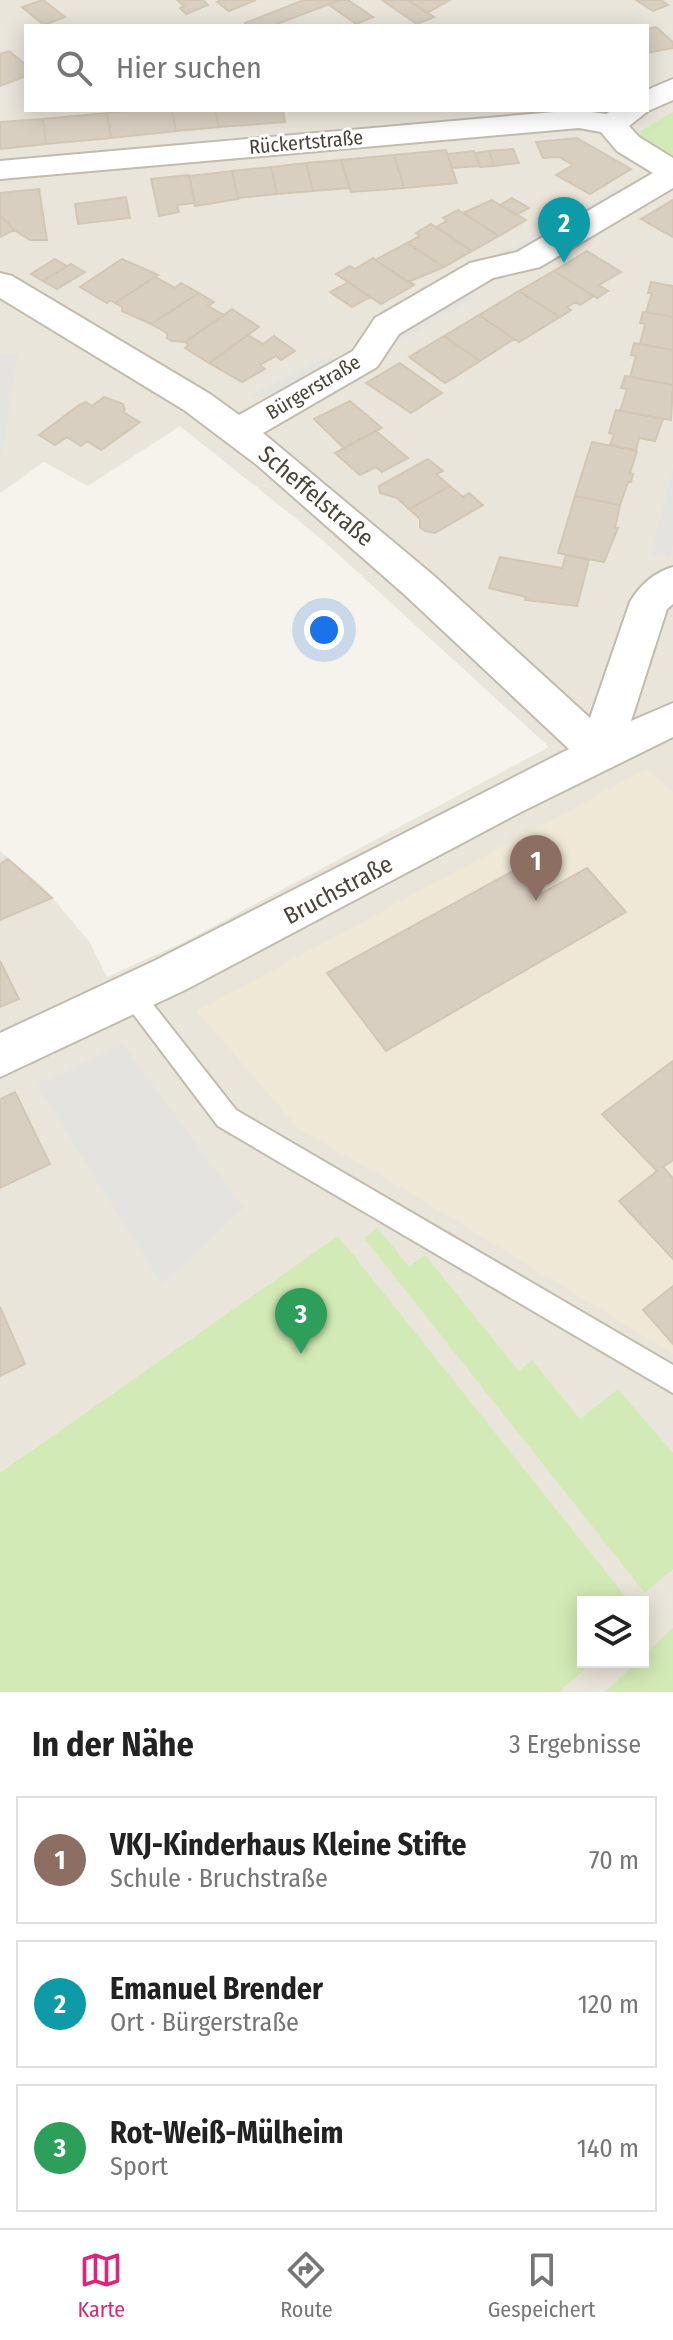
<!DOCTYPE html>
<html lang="de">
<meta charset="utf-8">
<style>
:root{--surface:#fff;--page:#f2f2f2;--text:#222;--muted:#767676;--line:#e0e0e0;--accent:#db2777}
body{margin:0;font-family:"Fira Sans Condensed",sans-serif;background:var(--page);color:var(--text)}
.controls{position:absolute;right:24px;bottom:24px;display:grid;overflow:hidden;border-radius:0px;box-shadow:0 4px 20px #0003}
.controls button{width:72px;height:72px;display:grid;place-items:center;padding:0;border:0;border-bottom:2px solid var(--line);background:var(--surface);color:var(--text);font:40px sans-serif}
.you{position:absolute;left:324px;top:630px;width:28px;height:28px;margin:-20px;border:6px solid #fff;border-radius:50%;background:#1a73e8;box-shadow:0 0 0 12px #1a73e833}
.badge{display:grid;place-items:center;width:52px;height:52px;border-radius:50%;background:var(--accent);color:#fff;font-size:26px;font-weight:700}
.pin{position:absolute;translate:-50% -66px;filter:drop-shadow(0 2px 4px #0008)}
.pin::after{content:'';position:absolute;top:42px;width:28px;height:24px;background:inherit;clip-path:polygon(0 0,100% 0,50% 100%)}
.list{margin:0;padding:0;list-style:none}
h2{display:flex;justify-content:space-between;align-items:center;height:104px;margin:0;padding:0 32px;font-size:34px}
h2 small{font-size:26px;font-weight:400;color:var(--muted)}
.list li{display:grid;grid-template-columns:52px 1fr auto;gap:24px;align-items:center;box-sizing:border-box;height:128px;margin:0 16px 16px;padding:0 16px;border:2px solid var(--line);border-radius:0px}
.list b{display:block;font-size:30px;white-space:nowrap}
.list p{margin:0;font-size:26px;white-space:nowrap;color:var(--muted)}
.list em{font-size:26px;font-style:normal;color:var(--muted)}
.icon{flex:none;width:44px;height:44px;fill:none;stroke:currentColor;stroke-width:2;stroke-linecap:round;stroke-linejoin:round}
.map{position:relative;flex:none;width:673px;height:1692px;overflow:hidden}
.search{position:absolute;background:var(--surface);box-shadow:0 4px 20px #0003;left:24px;right:24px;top:24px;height:88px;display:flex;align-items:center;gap:20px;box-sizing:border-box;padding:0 28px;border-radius:0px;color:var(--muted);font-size:30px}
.sheet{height:536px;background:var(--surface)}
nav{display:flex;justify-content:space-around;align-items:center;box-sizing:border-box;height:112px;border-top:2px solid var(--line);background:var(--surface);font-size:22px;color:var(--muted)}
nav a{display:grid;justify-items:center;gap:4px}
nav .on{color:var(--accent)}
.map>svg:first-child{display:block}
</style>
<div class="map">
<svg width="673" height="1692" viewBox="0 0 673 1692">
<rect width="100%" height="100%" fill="#f6f3ec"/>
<!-- residential -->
<path fill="#eae5da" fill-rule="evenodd" d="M0 0H673V1692H0V851L42 886 89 941 107 977 186 941 549 747 319 537 180 426 88 486 44 462 0 493ZM26 26H647V110H26ZM583 1602H643V1662H583Z"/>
<!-- education -->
<path fill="#efe8d6" d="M646 769 673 792V1354L409 1192 299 1129 197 1011Z"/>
<!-- green -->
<path fill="#d2eab5" d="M673 112V164L639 144 637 133Z
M378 1228 409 1267 425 1255 519 1371 532 1360 580 1419 618 1389 673 1453V1569L645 1593 364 1238Z
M338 1236 630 1602H583V1662H593L558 1692H0V1473Z
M673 1628V1692H605L637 1662H643V1656Z"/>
<!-- parking -->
<path fill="#e5e3e0" d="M614 189 637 193 525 258 499 255Z
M475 279 473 298 391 346V328Z
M0 355H18L2 454H0Z
M324 356 352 361 281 400 250 396Z
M673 469V544L670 557 651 554Z
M123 1044 244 1208 162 1285 36 1084Z"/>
<!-- building -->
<path fill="#d8cfc1" stroke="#d3c7b4" stroke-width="2" d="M43 0 65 17 44 25 22 7Z
M177 0H203L208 5 186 14 180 8 184 6Z
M221 0H256L229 11 217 2Z
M304 0H340L272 26H249L245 23Z
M340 0H348L373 17 356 24 328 4Z
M382 0H408L434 17 417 24Z
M413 0H450L427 13 410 1Z
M636 0H661L668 5 653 11Z
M656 27 673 42V48L647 53V29Z
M9 51 26 65V76L0 86V54Z
M136 110H172L176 131 111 138 107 113Z
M172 110H215L219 127 176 131Z
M215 110H283L285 122 219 127Z
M107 113 111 138 46 144 43 119Z
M43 119 46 144 0 149V122Z
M577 138 631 169 590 194 556 175 573 165 559 157 543 158 536 142Z
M513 149 519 163 494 166 489 151Z
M446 150 457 183 404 188 394 155Z
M474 151 480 166 452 168 447 154Z
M489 151 494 166 480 167 475 153Z
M394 155 404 188 351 192 341 160Z
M341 160 349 188 313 191 306 163Z
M306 163 313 191 277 194 271 167Z
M271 167 277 194 238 198 232 171Z
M232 171 238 199 195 206 189 176Z
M189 175 195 203 177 205 179 212 159 216 151 179Z
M39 189 47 240H30L14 230 0 215V193Z
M126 197 130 218 78 224 75 204Z
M512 198 529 208 516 215 500 205Z
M492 200 500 205 526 220 499 236 463 213Z
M673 200V237L641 219Z
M458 210 463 213 499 236 472 251 436 227 447 221 443 218Z
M0 215 14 230 0 237Z
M431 224 436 227 472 251 444 267 407 243 420 236 416 233Z
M407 243H408L444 267 408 282 375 260Z
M587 251 621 272 599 285 608 291 597 298 554 271Z
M373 258 375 260 414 285 381 304 336 274 350 266 355 269Z
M55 259 67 266 43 281 31 274Z
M122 259 158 275 115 303 110 300 107 303 80 287Z
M71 264 85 272 57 289 43 281Z
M554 271 594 296 580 305 576 302 567 307 571 310 560 317 519 291Z
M155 277 175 288 181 283 199 293 151 324 122 311V307L115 303Z
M349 282 370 297 352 307 330 292Z
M651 282 673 286V317L646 312 652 293H648Z
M519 291 560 317 519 342 479 315Z
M199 293 214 302 208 306 224 315 185 342 172 341 167 338V333L151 324Z
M232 309 259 327 209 363 185 348 189 345 185 342Z
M643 312 673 317V350L640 344 645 324 640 323Z
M479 315 514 339 480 361 444 336Z
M248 335 263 344 274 336 295 351 281 360 276 356 260 365 265 369 242 382 209 363Z
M444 336 480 361 445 383 409 357Z
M634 343 673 350V385L630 377 636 356 631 355Z
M400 363 442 393 411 413 366 383Z
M625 376 673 385 671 420 620 411 627 389 621 388Z
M104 397 123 404 125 410 123 412 140 422 101 450 87 441 81 446 67 437 55 445 39 435 79 405 86 402 92 406Z
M350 401 382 428 344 448 314 419Z
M616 410 663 419 655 441 639 438 636 450 610 445 614 434 609 433Z
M376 431 408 458 382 472 376 467 360 475 335 453Z
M592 442 637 451 630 473 633 474 631 482H628L620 505 575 496Z
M428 459 443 471 436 474 450 486 409 509 397 498 380 493 379 486Z
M450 486 463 497 469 493 483 505 435 533 425 531 420 527V519L409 509Z
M575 496 620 505 615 528H618L604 562 558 553Z
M566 555 589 560 577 606 525 600 526 597 489 588 500 557 562 568Z
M8 859 52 898 0 920V864Z
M587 868 626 912 386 1051 327 973 513 871 535 897Z
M0 961 19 999 0 1007Z
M673 1061V1160L663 1167 673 1178V1259L619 1201 657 1171 602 1114Z
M15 1092 50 1164 0 1188V1099Z
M673 1286V1344L643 1310Z
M0 1307 25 1364 0 1376Z"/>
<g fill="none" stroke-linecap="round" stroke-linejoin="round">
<defs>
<path id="service" d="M133 986 141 989 236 1110 673 1365V1393L218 1126 125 1003 121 996 125 989Z"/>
<path id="minor" d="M673 79V100L648 111 629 126 639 137 673 158V188L540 267 493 278 399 334 377 367 263 433 433 575 590 718 630 602C640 585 655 572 673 567V604L667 609 631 721 673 703V737L519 813 187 989 0 1077V1033L154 961 569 749 405 595 257 465 184 410 0 298V273L12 276 210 394 239 415 353 351 375 318 470 263 517 252 653 173 617 151 601 132 579 128 0 179V161L577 110 606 114 612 110H647V90Z"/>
</defs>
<!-- service casing -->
<use href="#service" stroke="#c2bbae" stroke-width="4"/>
<!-- minor casing -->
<use href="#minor" stroke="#c2bbae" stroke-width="4"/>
<!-- service -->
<use href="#service" fill="#fff" fill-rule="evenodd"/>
<!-- minor -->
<use href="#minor" fill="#fff" fill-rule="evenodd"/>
</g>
<g text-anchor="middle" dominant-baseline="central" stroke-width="6" stroke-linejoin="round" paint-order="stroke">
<!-- far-street labels -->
<g font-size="20" fill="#4b4439" stroke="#fff">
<text transform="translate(306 142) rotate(-5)">Rückertstraße</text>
<text transform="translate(313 387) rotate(-31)">Bürgerstraße</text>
</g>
<!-- street labels -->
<g font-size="24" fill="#4b4439" stroke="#fff">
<text transform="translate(316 496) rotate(40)">Scheffelstraße</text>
<text transform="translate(338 890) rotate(-28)">Bruchstraße</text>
</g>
</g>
</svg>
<div class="controls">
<button><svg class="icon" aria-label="layers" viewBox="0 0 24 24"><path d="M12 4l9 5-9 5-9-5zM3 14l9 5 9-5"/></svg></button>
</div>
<div class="you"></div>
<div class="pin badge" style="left:536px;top:901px;background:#8d6e63">1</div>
<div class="pin badge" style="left:564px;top:263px;background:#0f9aa8">2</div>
<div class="pin badge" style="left:301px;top:1354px;background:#2e9e5b">3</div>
<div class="search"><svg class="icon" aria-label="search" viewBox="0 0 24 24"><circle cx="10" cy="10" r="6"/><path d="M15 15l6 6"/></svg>Hier suchen</div>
</div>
<section class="sheet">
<h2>In der Nähe<small>3 Ergebnisse</small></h2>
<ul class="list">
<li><span class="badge" style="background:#8d6e63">1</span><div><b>VKJ-Kinderhaus Kleine Stifte</b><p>Schule · Bruchstraße</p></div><em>70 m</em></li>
<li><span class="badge" style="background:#0f9aa8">2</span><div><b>Emanuel Brender</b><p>Ort · Bürgerstraße</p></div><em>120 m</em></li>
<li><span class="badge" style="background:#2e9e5b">3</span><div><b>Rot-Weiß-Mülheim</b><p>Sport</p></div><em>140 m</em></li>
</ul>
</section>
<nav>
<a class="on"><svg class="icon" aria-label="map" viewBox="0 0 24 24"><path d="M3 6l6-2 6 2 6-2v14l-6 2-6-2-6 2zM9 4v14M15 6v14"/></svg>Karte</a>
<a><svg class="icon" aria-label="directions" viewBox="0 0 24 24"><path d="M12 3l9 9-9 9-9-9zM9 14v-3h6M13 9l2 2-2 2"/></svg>Route</a>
<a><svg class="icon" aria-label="saved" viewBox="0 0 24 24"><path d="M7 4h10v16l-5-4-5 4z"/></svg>Gespeichert</a>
</nav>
